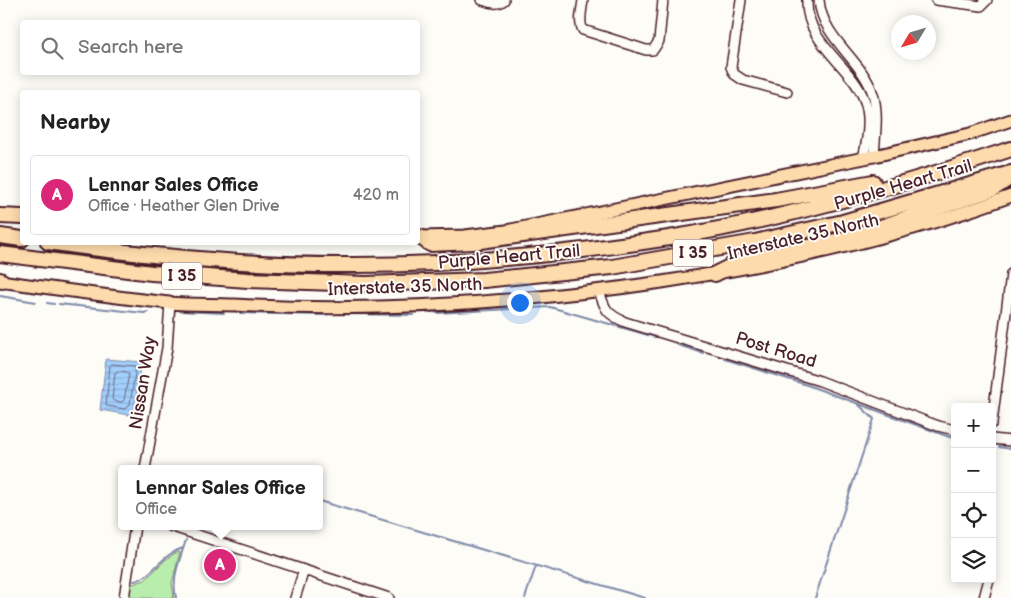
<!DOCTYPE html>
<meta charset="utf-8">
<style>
:root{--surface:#fff;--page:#f6f6f6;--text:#222;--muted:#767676;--line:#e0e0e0;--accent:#db2777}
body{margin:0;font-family:"Balsamiq Sans",sans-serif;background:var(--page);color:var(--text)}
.controls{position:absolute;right:15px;bottom:15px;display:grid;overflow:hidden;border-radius:5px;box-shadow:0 2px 12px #0003}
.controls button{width:45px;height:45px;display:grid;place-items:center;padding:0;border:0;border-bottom:1px solid var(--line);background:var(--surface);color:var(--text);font:25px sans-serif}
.compass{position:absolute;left:891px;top:15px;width:45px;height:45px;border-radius:50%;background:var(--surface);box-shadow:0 2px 12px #0003;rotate:232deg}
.you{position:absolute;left:519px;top:302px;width:18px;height:18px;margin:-12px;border:4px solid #fff;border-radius:50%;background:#1a73e8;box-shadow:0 0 0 8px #1a73e833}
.badge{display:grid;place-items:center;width:32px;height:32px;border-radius:50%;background:var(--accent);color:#fff;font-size:16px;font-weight:700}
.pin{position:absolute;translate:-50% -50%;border:2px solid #fff;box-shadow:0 1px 5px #0006}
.popup{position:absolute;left:118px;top:465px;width:205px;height:65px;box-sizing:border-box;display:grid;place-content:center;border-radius:5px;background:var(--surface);filter:drop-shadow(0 1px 4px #0005);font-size:16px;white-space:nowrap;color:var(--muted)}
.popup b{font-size:19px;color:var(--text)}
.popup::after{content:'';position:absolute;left:50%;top:100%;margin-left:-10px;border:10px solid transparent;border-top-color:var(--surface)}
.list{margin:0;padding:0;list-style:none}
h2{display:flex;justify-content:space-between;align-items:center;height:65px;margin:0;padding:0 20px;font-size:21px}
h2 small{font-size:16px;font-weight:400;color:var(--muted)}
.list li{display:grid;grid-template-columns:32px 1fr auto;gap:15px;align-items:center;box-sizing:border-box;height:80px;margin:0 10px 10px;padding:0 10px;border:1px solid var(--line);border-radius:5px}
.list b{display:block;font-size:19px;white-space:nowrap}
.list p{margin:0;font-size:16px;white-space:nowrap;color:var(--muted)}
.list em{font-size:16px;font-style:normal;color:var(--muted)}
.icon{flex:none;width:28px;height:28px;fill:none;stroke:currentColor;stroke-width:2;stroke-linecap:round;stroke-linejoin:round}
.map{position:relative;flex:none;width:1011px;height:598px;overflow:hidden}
.search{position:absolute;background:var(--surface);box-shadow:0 2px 12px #0003;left:20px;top:20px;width:400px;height:55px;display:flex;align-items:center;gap:12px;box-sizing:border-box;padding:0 18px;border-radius:5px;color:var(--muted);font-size:19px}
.panel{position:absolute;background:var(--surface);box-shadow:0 2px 12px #0003;left:20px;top:90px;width:400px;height:155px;border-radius:5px}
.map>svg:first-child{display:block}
</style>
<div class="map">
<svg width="1011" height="598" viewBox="0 0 1011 598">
<defs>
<pattern id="water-rules" width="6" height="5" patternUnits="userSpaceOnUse" patternTransform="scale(1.25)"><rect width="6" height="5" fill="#a1cffc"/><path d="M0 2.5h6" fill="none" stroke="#8cb1d8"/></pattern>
</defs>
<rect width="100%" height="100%" fill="#fdfcf7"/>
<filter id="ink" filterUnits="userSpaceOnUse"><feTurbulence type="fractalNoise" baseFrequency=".02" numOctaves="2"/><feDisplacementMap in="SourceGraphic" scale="10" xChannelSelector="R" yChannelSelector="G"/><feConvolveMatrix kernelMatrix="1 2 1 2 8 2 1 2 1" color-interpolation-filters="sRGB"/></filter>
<g filter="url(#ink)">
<!-- park -->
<path fill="#b9edae" stroke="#82866c" d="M177 552H180L172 583 174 598H128L130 585 145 580 165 560Z"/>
<!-- water -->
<path fill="url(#water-rules)" stroke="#7e89a8" d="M106 359 142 362 134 409 130 411 129 415 100 410Z"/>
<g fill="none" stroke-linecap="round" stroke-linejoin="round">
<!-- shore -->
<path stroke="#6d657f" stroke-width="1" d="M112 364 134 366 136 368 130 404 125 409 107 406 106 405 110 366Z
M118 371 127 372 129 374 124 400 122 402 114 401 112 399 115 373Z"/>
<!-- stream -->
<path stroke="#7e89a8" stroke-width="2" d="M0 296 36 302
M47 303 54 304
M59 304 144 313 148 312
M180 311 224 313
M240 313 326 315
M436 313 550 307 655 337
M349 314 413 315
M678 345 703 353
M725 359 807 385 955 439
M999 447 1011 449
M210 469H211
M319 501 645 598
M191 527V526
M134 581C151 579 161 554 183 548
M176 598C171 578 180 559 186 540
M525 598 536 566
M815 598 874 419 858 404"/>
<defs>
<path id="minor" d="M482 0C490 2 497 6 504 0
M583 0C582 10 578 22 583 30L646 50H653L659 41 663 0
M741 0 731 67 734 74 743 80 787 92
M807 0C805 47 859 68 867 109 870 125 867 142 863 158
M819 0C822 39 862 59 873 94 879 113 875 136 874 156
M936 0 981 6 987 0
M599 291C605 310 607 314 625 322L820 381 938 426 955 430
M992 423 1011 274
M992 439 1011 441
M145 469 167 348 170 303
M170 526 389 598
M124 598 135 526
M295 598 304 570
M984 598 989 579"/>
<path id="major" d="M418 237 465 236 506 231 581 216 874 156 970 134 1011 120
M0 281C56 289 112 297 169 303 191 305 213 304 235 305 378 313 520 303 662 282 780 264 898 238 1011 196"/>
<path id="highway" d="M0 216 22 217
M0 236 22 239
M420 237 430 244 473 242 776 200 873 182
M48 242C145 256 243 265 341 265 451 266 561 255 669 238 785 219 900 186 1011 149
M0 254 152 273 248 280 366 284 484 280 612 267 755 242 843 222 1011 173
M715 274 737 263 849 238 993 189 1008 179
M0 280 2 281"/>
</defs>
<!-- minor casing -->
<use href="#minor" stroke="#4a1f2b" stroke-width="12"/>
<!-- major casing -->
<use href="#major" stroke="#4a1f2b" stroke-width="15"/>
<!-- highway casing -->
<use href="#highway" stroke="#4a1f2b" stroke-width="18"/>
<!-- minor -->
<use href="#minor" stroke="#fdfcf7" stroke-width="9"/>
<!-- major -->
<use href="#major" stroke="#fddbac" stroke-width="11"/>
<!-- highway -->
<use href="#highway" stroke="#fddbac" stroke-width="14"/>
</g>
</g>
<g text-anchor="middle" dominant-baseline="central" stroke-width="4" stroke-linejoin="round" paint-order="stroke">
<!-- shield labels -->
<g fill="#fdfcf7" stroke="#806168" stroke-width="1">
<rect x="673" y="239.5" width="40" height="27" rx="4"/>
<rect x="162" y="262.5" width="40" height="27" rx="4"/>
</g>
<g font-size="16" font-weight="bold" fill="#4a1f2b">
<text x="693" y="253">I 35</text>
<text x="182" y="276">I 35</text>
</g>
<!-- street labels -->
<g font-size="18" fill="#4a1f2b" stroke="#fdfcf7">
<text transform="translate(903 185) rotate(-16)">Purple Heart Trail</text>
<text transform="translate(803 237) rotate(-13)">Interstate 35 North</text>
<text transform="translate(509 257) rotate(-5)">Purple Heart Trail</text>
<text transform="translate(405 287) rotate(-2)">Interstate 35 North</text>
<text transform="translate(776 350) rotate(17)">Post Road</text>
<text transform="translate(143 383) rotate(-81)">Nissan Way</text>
</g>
</g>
</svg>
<div class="controls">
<button>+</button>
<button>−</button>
<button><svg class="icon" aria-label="locate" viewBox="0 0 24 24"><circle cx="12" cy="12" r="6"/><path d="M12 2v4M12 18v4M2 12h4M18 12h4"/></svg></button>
<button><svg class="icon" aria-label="layers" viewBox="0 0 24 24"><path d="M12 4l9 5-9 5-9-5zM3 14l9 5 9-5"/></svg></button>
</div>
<svg class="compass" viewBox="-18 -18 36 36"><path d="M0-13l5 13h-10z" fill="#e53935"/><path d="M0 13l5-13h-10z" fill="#767676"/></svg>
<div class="you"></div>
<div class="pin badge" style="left:220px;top:565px">A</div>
<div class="popup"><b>Lennar Sales Office</b>Office</div>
<div class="search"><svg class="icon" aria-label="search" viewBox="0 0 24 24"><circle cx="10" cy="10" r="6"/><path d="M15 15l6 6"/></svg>Search here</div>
<section class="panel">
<h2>Nearby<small></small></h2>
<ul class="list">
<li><span class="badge">A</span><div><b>Lennar Sales Office</b><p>Office · Heather Glen Drive</p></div><em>420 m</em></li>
</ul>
</section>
</div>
